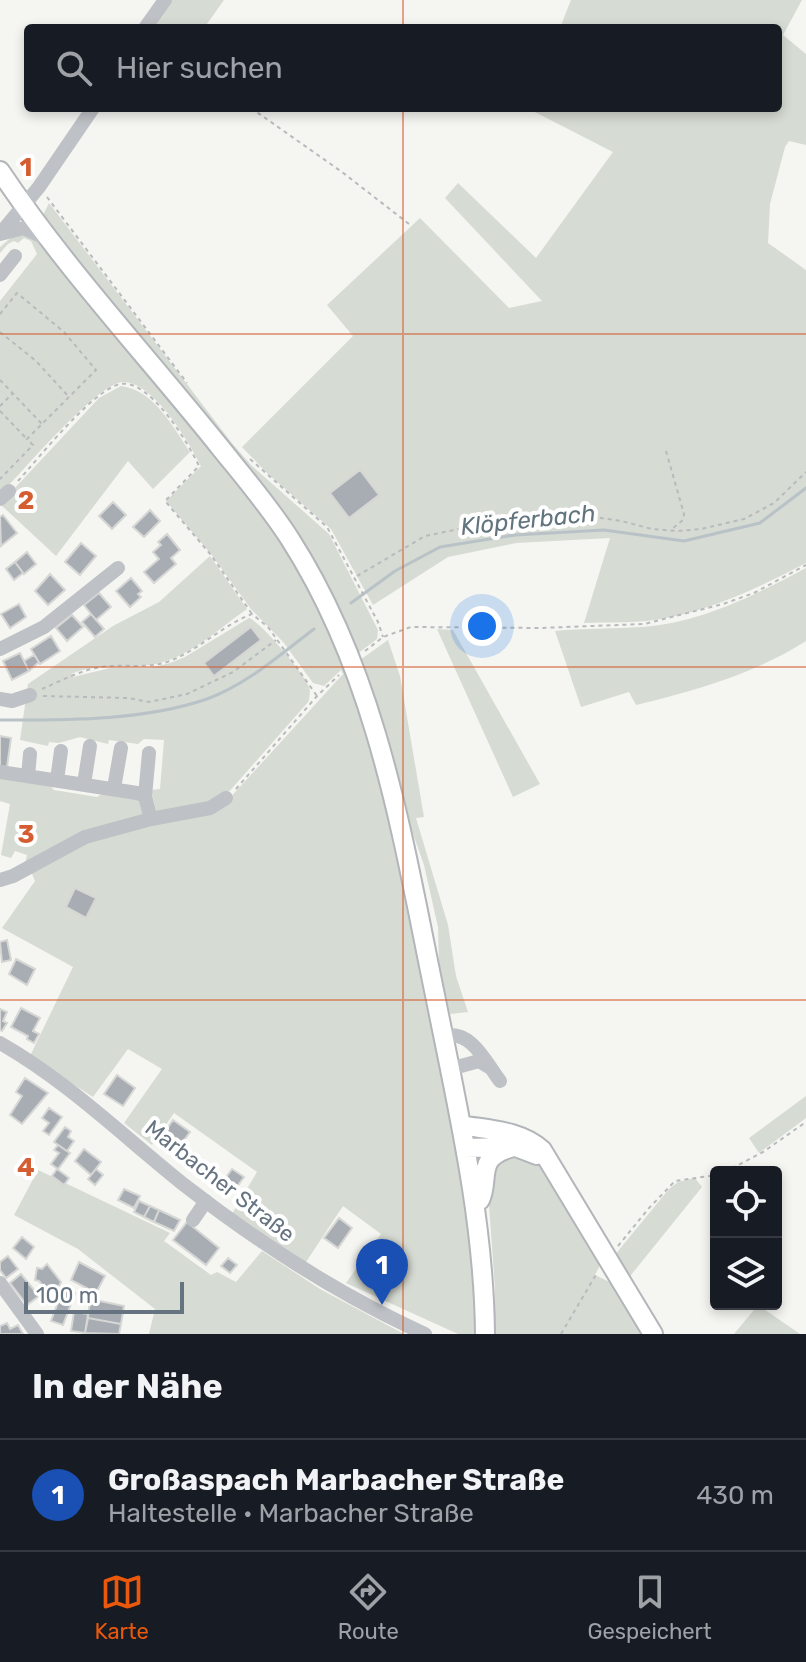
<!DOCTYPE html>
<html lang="de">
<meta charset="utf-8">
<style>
:root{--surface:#171b24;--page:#20242c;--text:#f1f3f6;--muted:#9ea1a6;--line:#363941;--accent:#ea580c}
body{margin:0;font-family:Rubik,sans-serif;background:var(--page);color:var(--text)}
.controls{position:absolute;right:24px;bottom:24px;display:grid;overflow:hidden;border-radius:8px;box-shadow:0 4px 12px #0003}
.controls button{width:72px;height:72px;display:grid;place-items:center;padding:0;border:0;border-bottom:2px solid var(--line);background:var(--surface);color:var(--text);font:40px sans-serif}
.scale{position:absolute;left:24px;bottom:20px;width:160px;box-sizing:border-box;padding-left:8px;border:4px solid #667380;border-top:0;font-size:22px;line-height:28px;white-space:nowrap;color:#667380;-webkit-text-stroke:6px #fff;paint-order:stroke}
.you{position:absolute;left:482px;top:626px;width:28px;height:28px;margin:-20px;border:6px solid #fff;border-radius:50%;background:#1a73e8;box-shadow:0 0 0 12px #1a73e833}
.badge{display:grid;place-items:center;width:52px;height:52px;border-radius:50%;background:var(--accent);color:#fff;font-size:26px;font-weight:700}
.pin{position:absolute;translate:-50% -66px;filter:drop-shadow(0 2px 4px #0008)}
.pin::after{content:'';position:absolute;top:42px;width:28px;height:24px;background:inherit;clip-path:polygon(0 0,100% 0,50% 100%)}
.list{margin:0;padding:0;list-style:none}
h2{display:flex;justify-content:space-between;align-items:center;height:104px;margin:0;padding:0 32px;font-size:34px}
h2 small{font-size:26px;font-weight:400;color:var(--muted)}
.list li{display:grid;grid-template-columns:52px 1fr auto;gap:24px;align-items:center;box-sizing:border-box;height:112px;padding:0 32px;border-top:2px solid var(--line)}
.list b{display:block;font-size:30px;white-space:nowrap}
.list p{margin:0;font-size:26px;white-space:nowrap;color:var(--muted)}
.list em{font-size:26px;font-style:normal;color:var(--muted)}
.icon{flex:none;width:44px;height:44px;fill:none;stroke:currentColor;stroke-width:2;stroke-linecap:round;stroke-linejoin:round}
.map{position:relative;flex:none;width:806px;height:1334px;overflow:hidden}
.search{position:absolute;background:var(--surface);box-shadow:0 4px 12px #0003;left:24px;right:24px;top:24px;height:88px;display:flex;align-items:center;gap:20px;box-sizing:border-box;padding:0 28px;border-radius:8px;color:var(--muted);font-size:30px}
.sheet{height:216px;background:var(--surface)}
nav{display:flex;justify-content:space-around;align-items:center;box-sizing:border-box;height:112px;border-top:2px solid var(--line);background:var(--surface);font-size:22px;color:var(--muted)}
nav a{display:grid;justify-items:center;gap:4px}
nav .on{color:var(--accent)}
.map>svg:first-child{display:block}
</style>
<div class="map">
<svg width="806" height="1334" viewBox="0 0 806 1334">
<rect width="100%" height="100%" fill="#f5f5f1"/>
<!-- green -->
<path fill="#d6dbd3" d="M171 0H224L204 28H150Z
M571 0H802L783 35 806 54V145L789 141 785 147 770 204 768 243 806 270V563C756 589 704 614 647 621 626 623 605 622 584 623L610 538 516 543 448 557 373 605 331 529 267 473 242 447 353 336 327 305 420 218 509 308 542 301 445 198 458 183 536 258 613 152 527 108H778V28H560Z
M49 203 231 442 251 465 329 534 378 630 377 639 357 654 326 586 42 217Z
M24 234 43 244 266 515 318 597 375 744 447 1096 473 1240 480 1334H458L346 1283 381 1234 343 1206 304 1265 232 1214 257 1172 174 1113 152 1145 124 1123 162 1069 128 1049 93 1097 30 1056 73 967 2 928 35 881 30 869 83 842 227 801 343 674 341 670 324 686 313 683 284 643 251 609 211 554 166 501 201 466C190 443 153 381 123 382 97 383 21 473 0 495V301L37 254 31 241 24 238 18 243 14 241 8 244 0 253V247L14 235Z
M121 386C154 390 173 427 190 452L153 489 128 461 56 556 0 504 99 398Z
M210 556 247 609C221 627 194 653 163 662 133 671 101 661 71 674L73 677 110 668H150L170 663 185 657 249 618C261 622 306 676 309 687 311 692 309 696 309 701L227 794 209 806 157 814 151 790 160 789 164 740 144 739 138 744 109 740 108 744 80 737 59 743 49 742 48 746 20 740 28 684 113 626 159 602Z
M806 568V641C754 674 695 691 636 705L629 692 581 707 555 631C584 628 613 629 642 627 701 623 755 595 806 568Z
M437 629 453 630 540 784 513 797Z
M388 640 400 676 424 817 416 818 448 925 456 976 468 1012 450 1014 439 964 438 927 424 865 399 794 382 726 360 660Z
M0 776 49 784 54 790 97 797 105 792 140 800 143 815 25 864 27 855 15 851 11 858 1 855 10 804 0 801Z
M806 1096V1118L759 1153 749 1138Z
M508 1153 537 1159 600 1257V1265L595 1275 614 1284 643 1334H494L495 1288 487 1178 492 1167Z
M38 1170 170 1233 164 1241 211 1275 217 1272 236 1282 262 1251 320 1289 404 1334H149L155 1309 78 1249 14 1215Z
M695 1178 702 1187 627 1280 614 1256 669 1189 678 1182Z
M758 1305 800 1334H734Z"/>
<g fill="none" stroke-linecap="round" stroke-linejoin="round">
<!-- stream -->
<path stroke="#b8c2c7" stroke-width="3" d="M351 603 395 571 440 547 515 535 604 530 684 541 760 523 806 488
M0 720C66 720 143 721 207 699 246 685 281 654 314 629"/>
</g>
<!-- building -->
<path fill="#a7adb3" stroke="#d6d6d4" stroke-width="2" d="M360 470 379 495 349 518 330 493Z
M113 502 126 515 112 529 99 516Z
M150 510 160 521 144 537 133 527Z
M3 515 17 533 1 546 0 517Z
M167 534 180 550 171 558 176 564 154 583 144 572 159 559 153 552 161 545 158 542Z
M81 543 96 556 80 575 65 562Z
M27 552 36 564 24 574 15 562Z
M15 562 23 573 14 580 6 569Z
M50 574 65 590 48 605 35 591Z
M131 578 142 591 138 594 141 597 130 607 116 591Z
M99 593 111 607 96 620 84 605Z
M19 604 26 617 10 628 1 614Z
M91 614 104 629 95 637 82 622Z
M72 615 83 627 67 641 56 628Z
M251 627 261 640 214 676 204 663Z
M51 636 60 651 40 664 31 649Z
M20 653 29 671 12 680 3 661Z
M34 655 39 662 29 671 24 661Z
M0 736 11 738 7 767 0 766Z
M75 888 96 898 86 918 66 907Z
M7 940 11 960 2 962 0 942Z
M16 959 35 969 27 985 9 974Z
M21 1008 40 1018 33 1031 39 1034 34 1043 27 1039 28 1036 11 1027Z
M0 1009 7 1012 3 1021 7 1023 2 1031 0 1030Z
M117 1075 135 1088 123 1106 104 1094Z
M25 1078 48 1093 22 1124 10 1115 22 1096 16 1092Z
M49 1108 62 1117 49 1135 43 1131 49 1123 42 1118Z
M173 1120 190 1132 179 1147 162 1136Z
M65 1127 71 1131 68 1137 74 1141 67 1151 54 1142Z
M58 1145 70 1153 58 1169 51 1164 59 1153 54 1150Z
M84 1149 101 1162 91 1175 75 1161Z
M57 1169 69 1178 64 1185 52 1176Z
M96 1169 103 1175 95 1185 88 1179Z
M232 1169 244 1177 234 1191 222 1183Z
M124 1189 140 1196 134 1208 118 1200Z
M139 1201 150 1206 144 1217 134 1212Z
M150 1206 159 1210 154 1222 144 1217Z
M159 1210 180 1220 174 1231 154 1222Z
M339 1218 352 1228 338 1248 324 1238Z
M187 1222 219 1248 206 1265 173 1240Z
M22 1237 34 1247 26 1259 13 1248Z
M8 1256 18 1269 6 1278 0 1270V1262Z
M228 1258 237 1265 230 1273 221 1266Z
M79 1262 105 1276 96 1293 71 1280Z
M47 1264 61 1282 59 1286 48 1292 39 1281 35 1280 37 1268 42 1269Z
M21 1274 39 1296 27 1305 10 1283Z
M63 1289 75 1293 63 1325 51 1321Z
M90 1299 124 1306 121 1324 88 1318Z
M74 1312 88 1314 85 1333 71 1331Z
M88 1318 121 1324 119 1334 85 1333Z
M7 1323 10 1329 18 1325 23 1334H0V1326Z"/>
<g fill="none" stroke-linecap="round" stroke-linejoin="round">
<defs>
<path id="major" d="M0 171C65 268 146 355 219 446 243 476 269 506 290 539 379 678 403 841 436 1000 458 1110 484 1221 485 1334
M461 1125C488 1130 520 1130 542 1150L653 1334
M465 1148 516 1147 537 1155
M480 1200C490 1179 475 1158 510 1148"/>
</defs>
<!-- major casing -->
<use href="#major" stroke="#b2b5b9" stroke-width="22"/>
<!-- path -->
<path stroke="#b8babd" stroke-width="2" stroke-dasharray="4 4" stroke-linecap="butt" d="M251 108 342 172 409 224
M47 197 187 383
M0 314 17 293 64 332 96 370 27 439 33 445 0 479
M0 332 36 361 69 397
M0 380 42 424
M0 406 13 393
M0 411 26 438
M666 451 684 514 683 520 672 529
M250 459 327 527 378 622 383 637
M18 481C38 459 94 388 121 384 150 379 189 444 199 466L165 501 211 555 252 614
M357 576 425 536 498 521 520 523 566 516H588L621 521 652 529 677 531 701 529 744 519 774 503 806 472
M365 651 383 637 411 627 540 628 644 624 723 604 754 593 806 565
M42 689C63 680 88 666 112 666 130 665 148 668 167 662 198 651 221 626 252 614L268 627 317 696
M43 696 128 698 149 702 187 694 233 672 276 640
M236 789 317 696 339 675
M725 1172 763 1152 806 1122
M618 1246 649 1208 675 1181 716 1175
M561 1334 597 1273"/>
<!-- minor -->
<path stroke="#bec1c5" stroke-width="14" d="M145 28 165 0
M0 234 39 187 93 108
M0 234 24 228 47 239
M0 275 15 256
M0 499 9 491
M0 649 44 627 118 568
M0 699 12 701 30 695
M0 772 137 793 145 796 151 819 210 808 226 798
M28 776 30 754
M57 780 61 751
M84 784 90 746
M114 788 121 748
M145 796 149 753
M0 880 13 876 85 837 151 819
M443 1036C471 1029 485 1061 500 1081
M0 1043C67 1081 123 1136 183 1184 260 1244 337 1294 425 1334
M450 1069 479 1061 489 1067
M193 1220 206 1201
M0 1283 37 1334"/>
<!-- major -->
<use href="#major" stroke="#fff" stroke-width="18"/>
</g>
<!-- grid -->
<path fill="none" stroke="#d45e32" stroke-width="2" stroke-opacity="0.55" d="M403 0V28M403 108V1334M0 334H806M0 667H806M0 1000H806"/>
<g text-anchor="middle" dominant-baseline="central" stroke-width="8" stroke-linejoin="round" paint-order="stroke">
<!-- street labels -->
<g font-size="22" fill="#667380" stroke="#fff">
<text transform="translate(220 1181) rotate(38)">Marbacher Straße</text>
</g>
<!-- water labels -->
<g font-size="24" font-style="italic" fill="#62747d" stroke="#fff">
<text transform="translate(528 520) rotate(-6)">Klöpferbach</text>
</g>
</g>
<g font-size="26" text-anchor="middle" font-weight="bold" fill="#d45e32" stroke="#fff" stroke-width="8" stroke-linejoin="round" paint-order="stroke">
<text x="26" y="176">1</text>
<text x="26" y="509">2</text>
<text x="26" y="843">3</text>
<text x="26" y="1176">4</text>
</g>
</svg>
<div class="controls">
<button><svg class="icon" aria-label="locate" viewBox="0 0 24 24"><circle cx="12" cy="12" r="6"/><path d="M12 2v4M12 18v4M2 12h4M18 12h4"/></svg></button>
<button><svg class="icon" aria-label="layers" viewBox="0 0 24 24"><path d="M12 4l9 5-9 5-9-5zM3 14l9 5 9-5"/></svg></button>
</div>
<div class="scale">100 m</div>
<div class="you"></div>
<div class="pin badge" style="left:382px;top:1305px;background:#1a4fb4">1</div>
<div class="search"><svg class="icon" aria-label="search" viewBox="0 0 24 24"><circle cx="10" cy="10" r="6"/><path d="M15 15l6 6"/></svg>Hier suchen</div>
</div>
<section class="sheet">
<h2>In der Nähe<small></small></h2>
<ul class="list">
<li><span class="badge" style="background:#1a4fb4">1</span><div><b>Großaspach Marbacher Straße</b><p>Haltestelle · Marbacher Straße</p></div><em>430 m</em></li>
</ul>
</section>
<nav>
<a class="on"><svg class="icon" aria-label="map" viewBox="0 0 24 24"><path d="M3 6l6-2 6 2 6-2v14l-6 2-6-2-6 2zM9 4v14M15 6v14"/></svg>Karte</a>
<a><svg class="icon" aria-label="directions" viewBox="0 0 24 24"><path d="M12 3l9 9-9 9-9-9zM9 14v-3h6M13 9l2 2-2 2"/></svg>Route</a>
<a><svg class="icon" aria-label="saved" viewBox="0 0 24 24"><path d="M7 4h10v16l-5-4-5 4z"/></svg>Gespeichert</a>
</nav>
